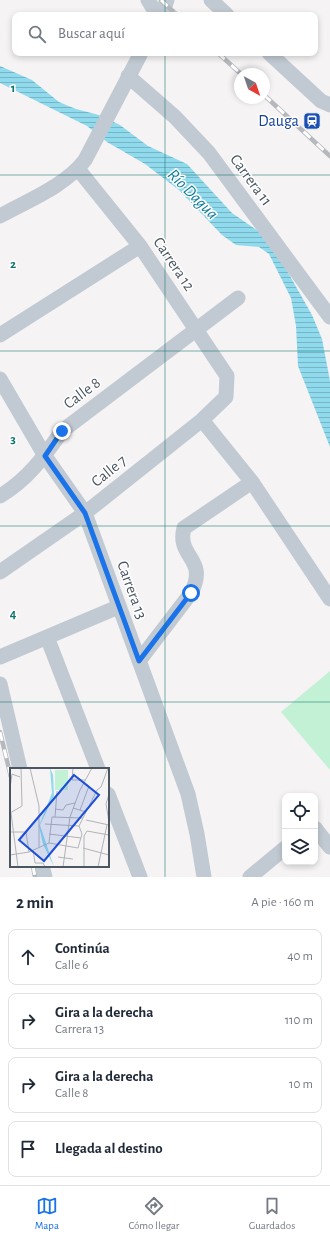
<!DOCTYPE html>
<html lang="es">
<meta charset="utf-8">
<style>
:root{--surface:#fff;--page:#f2f2f3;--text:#1f2937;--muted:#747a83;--line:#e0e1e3;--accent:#1a73e8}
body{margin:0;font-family:"Alegreya Sans",sans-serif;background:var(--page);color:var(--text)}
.controls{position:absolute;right:12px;bottom:12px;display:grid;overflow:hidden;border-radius:8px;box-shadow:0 2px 6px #0003}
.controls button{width:36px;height:36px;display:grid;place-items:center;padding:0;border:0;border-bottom:1px solid var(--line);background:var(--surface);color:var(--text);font:20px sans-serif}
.compass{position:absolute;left:234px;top:68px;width:36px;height:36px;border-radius:50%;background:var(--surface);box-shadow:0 2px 6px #0003;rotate:140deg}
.stop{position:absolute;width:12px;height:12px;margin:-9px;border:3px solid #1a73e8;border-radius:50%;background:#fff}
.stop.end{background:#1a73e8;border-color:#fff;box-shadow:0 1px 4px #0008}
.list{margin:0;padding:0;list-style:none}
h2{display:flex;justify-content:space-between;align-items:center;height:52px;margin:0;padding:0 16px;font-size:17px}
h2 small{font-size:13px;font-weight:400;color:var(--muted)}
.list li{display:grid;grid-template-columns:26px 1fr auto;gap:12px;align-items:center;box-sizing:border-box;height:56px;margin:0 8px 8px;padding:0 8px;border:1px solid var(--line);border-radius:8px}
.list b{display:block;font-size:15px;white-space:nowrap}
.list p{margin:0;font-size:13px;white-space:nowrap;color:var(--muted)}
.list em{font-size:13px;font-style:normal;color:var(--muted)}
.icon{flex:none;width:22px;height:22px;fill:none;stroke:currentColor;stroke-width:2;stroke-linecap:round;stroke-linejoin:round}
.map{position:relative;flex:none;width:330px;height:877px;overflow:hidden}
.search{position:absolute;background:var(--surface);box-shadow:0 2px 6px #0003;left:12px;right:12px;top:12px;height:44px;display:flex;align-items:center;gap:10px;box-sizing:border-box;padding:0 14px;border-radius:8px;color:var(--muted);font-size:15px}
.sheet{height:308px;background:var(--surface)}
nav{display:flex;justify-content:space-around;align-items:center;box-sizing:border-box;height:56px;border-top:1px solid var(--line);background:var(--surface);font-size:11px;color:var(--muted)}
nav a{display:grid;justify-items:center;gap:2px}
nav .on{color:var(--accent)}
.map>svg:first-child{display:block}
</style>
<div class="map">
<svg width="330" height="877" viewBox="0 0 330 877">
<defs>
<pattern id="water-rules" width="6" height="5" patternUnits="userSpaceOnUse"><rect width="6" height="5" fill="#90daee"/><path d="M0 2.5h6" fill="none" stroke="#78b4c4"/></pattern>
</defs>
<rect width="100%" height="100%" fill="#f5f3f3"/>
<!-- pitch -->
<path fill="#c3f1d5" d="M330 671V770L281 712Z"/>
<!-- water -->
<path fill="url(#water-rules)" d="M0 66 32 80 59 102 76 109 99 115 120 125 148 146 187 164 232 213 261 233 277 253 312 315 322 339 330 381V447L298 366 296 326 291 298 269 254 259 247 236 245 222 235 179 190 145 164 107 142 87 126 0 83Z"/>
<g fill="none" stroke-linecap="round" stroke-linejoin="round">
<!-- minor -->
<path stroke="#c1cad2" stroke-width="15" d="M148 0 157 15
M211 0 227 15
M162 15 167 0
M269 53 321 101 330 105
M128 76 175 117 209 153 330 317
M0 216C29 200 65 186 85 160L141 53
M0 335 140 246
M0 379 45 456 85 513 188 794 197 834 204 877
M202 420 252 482 330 599
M0 496C27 480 44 457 62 431L238 298
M0 572 85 513 202 420 226 397 227 376 140 246 78 169
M47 637 98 769
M0 657 118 607
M139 661 191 593C209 558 176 558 184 528L252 482
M0 684 20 769
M108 794 140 877
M315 828 330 847
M42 866 45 877
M250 877 285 848"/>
<defs>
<path id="rail" d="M161 0 177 15
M218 53 241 74
M264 95 330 156
M0 732 11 777
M33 866 35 877"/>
</defs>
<!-- rail casing -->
<use href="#rail" stroke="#b5b8bd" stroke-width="4.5"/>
<!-- rail -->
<use href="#rail" stroke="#fff" stroke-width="3" stroke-dasharray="9" stroke-linecap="butt"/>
</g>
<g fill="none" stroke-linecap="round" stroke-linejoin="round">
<!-- route -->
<path stroke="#1a73e8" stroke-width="5" d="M62 431 45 456 85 513 139 661 191 593"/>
</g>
<!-- grid -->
<path fill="none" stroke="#0f766e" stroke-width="1" stroke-opacity="0.55" d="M165 0V15M165 53V877M0 175H330M0 351H330M0 526H330M0 702H330"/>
<!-- icons -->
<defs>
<symbol id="station-square" viewBox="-11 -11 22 22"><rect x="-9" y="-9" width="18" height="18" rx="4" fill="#1a4fb4" stroke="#fff"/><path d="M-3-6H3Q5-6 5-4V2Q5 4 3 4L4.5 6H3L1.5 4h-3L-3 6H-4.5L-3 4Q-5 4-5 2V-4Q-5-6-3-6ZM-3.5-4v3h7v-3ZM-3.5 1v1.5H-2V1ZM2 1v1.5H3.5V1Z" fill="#fff"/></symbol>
</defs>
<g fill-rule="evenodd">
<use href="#station-square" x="302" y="111" width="20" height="20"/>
</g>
<g text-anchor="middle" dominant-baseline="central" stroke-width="3" stroke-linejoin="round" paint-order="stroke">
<!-- transit labels -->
<g font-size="16" fill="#164399" stroke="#fff" text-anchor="end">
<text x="299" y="121">Dauga</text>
</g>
<!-- street labels -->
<g font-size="16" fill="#4a5661" stroke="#fff">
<text transform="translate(251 180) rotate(54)">Carrera 11</text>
<text transform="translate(174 264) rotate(56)">Carrera 12</text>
<text transform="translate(82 393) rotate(-37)">Calle 8</text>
<text transform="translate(109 471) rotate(-39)">Calle 7</text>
<text transform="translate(132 590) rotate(70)">Carrera 13</text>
</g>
<!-- water labels -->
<g font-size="17" font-style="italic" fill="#0c7c9b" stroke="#fff">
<text transform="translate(193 194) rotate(45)">Río Dagua</text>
</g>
</g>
<!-- overview -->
<g transform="translate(10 768)">
<rect width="99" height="99" fill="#f5f3f3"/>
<path d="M45 2H58V22H45Z" fill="#c3f1d5"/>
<path d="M40 0 43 7 44 28 30 57 44 99 33 76 29 58 42 25Z" fill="#90daee"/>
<path fill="none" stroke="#b1b4b9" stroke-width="1" d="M20 0 29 38V79M63 0 62 12H75M0 20 2 6 10 9M99 26 96 36 99 54M63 40 76 44M45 41 53 42 56 37 65 35M70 42 79 18 74 14M0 45 12 38 11 0M1 45 8 99M45 49 47 23M76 52 99 57M35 56 69 58M69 58 87 22 91 19 98 0M0 64H16L19 84M39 66 71 70M39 75 42 49 73 50M73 80 99 87M23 82 25 95M0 87 19 84 39 75 68 80 72 66 69 58M48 89 63 91M25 95H33L35 99M53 99 60 49 70 22 82 0M74 99V68L77 63 99 67M88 99 97 57"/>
<path fill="#1d4ed8" fill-opacity="0.15" stroke="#1d4ed8" stroke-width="2" d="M64 7 89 27 34 93 9 72Z"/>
<rect width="99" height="99" fill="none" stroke="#4a5661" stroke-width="2"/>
</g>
<g font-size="13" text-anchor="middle" font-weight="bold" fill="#0f766e" stroke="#fff" stroke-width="3" stroke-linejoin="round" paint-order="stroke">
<text x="13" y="92">1</text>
<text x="13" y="268">2</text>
<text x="13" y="443">3</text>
<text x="13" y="618">4</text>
</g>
</svg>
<div class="controls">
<button><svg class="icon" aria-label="locate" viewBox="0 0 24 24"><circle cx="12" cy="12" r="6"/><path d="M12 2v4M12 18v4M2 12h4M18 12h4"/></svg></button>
<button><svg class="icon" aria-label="layers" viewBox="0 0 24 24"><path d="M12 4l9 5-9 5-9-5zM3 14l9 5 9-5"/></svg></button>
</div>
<svg class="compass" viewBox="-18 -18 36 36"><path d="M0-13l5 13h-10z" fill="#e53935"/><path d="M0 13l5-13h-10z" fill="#747a83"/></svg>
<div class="stop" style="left:191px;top:593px"></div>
<div class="stop end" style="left:62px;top:431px"></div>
<div class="search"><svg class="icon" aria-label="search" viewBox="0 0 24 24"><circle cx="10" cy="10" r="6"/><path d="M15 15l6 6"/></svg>Buscar aquí</div>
</div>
<section class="sheet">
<h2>2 min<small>A pie · 160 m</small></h2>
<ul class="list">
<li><svg class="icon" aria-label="ahead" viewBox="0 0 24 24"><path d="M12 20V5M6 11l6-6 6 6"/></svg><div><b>Continúa</b><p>Calle 6</p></div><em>40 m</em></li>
<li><svg class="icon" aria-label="right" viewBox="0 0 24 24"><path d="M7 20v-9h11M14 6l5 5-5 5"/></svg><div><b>Gira a la derecha</b><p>Carrera 13</p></div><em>110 m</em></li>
<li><svg class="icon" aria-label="right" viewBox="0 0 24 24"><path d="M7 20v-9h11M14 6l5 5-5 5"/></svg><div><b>Gira a la derecha</b><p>Calle 8</p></div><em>10 m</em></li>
<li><svg class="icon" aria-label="arrive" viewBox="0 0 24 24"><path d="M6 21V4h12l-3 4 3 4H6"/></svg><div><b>Llegada al destino</b></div></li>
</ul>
</section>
<nav>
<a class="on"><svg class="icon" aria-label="map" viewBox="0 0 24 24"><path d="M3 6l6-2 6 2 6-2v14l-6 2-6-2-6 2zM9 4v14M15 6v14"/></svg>Mapa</a>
<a><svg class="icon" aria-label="directions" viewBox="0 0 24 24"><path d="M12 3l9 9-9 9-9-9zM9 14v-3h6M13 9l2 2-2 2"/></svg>Cómo llegar</a>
<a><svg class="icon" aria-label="saved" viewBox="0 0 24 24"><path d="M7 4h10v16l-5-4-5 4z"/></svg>Guardados</a>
</nav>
